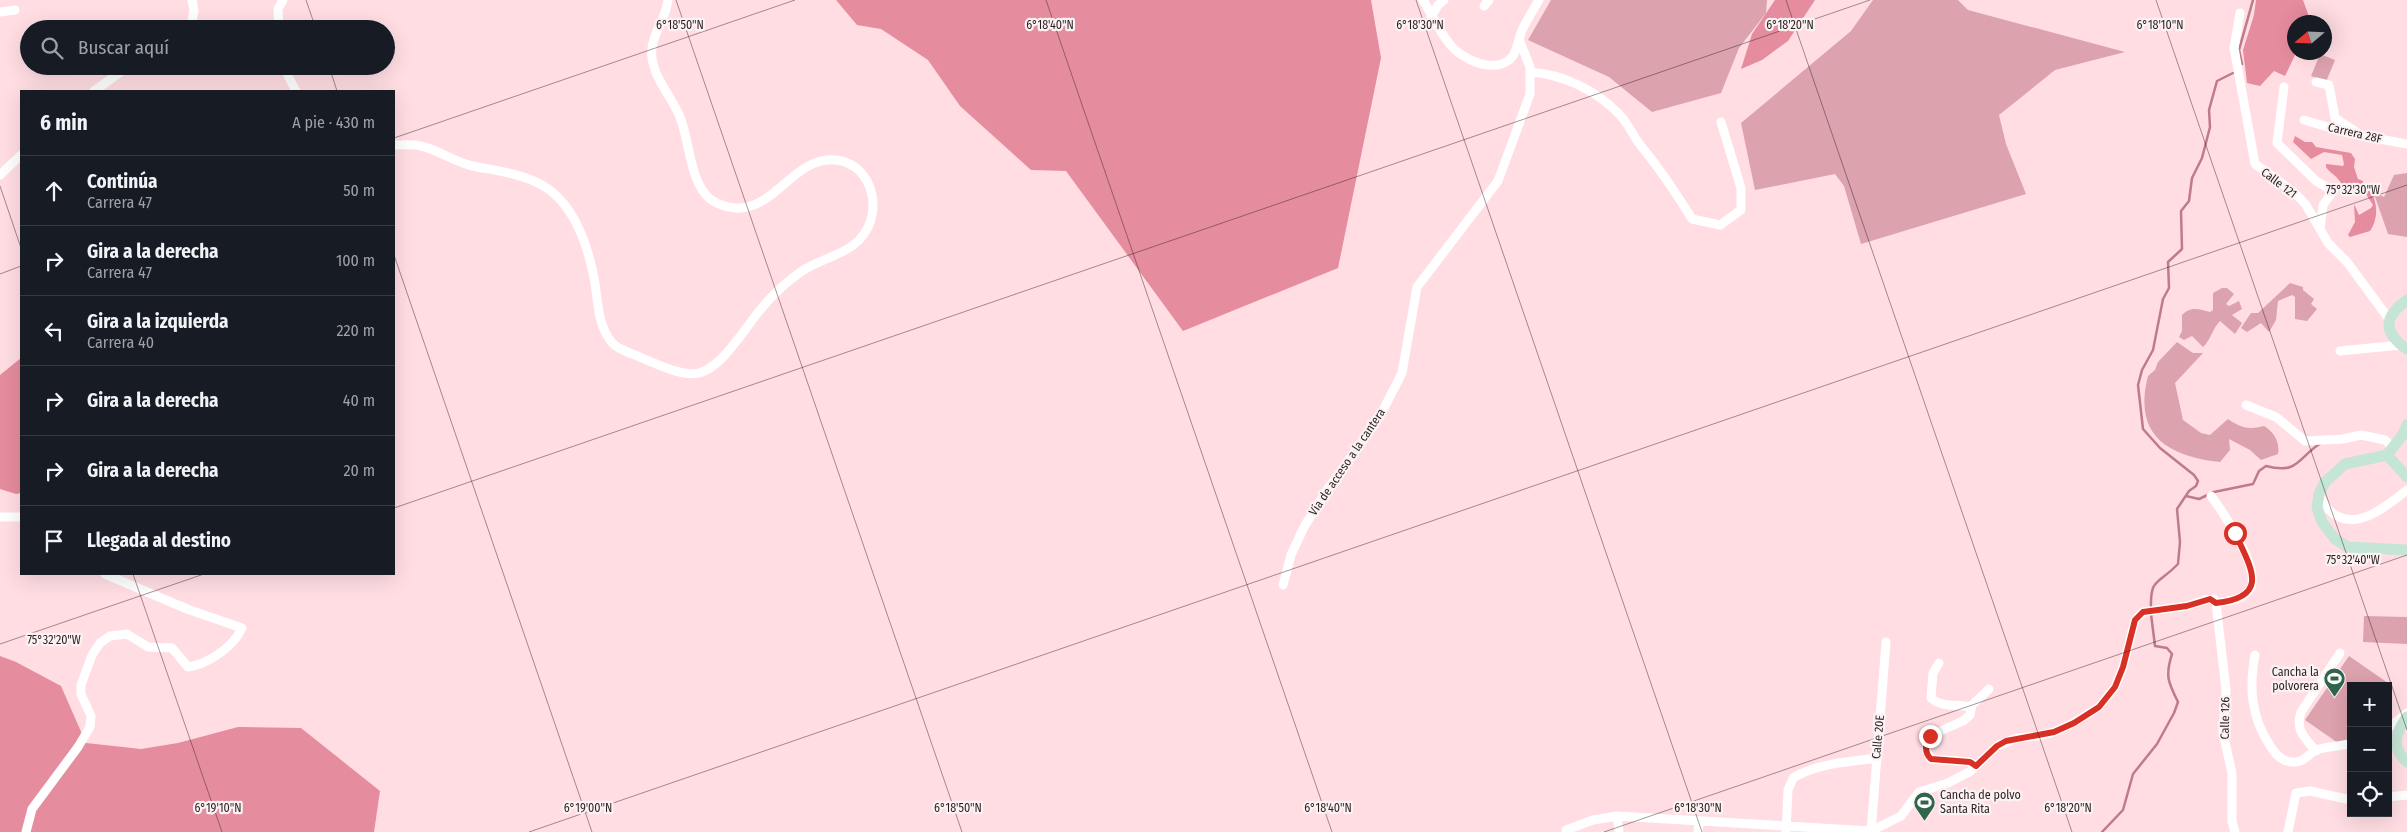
<!DOCTYPE html>
<html lang="es">
<meta charset="utf-8">
<style>
:root{--surface:#171b24;--page:#242831;--text:#f1f3f6;--muted:#9ea1a6;--line:#363941}
body{margin:0;font-family:"Fira Sans Condensed",sans-serif;background:var(--page);color:var(--text)}
.controls{position:absolute;right:15px;bottom:15px;display:grid;overflow:hidden;border-radius:0px;box-shadow:0 5px 20px #0002}
.controls button{width:45px;height:45px;display:grid;place-items:center;padding:0;border:0;border-bottom:1px solid var(--line);background:var(--surface);color:var(--text);font:25px sans-serif}
.compass{position:absolute;left:2287px;top:15px;width:45px;height:45px;border-radius:50%;background:var(--surface);box-shadow:0 5px 20px #0002;rotate:251deg}
.stop{position:absolute;width:15px;height:15px;margin:-11px;border:4px solid #d93025;border-radius:50%;background:#fff}
.stop.end{background:#d93025;border-color:#fff;box-shadow:0 1px 5px #0008}
.list{margin:0;padding:0;list-style:none}
h2{display:flex;justify-content:space-between;align-items:center;height:65px;margin:0;padding:0 20px;font-size:21px}
h2 small{font-size:16px;font-weight:400;color:var(--muted)}
.list li{display:grid;grid-template-columns:32px 1fr auto;gap:15px;align-items:center;box-sizing:border-box;height:70px;padding:0 20px;border-top:1px solid var(--line)}
.list b{display:block;font-size:19px;white-space:nowrap}
.list p{margin:0;font-size:16px;white-space:nowrap;color:var(--muted)}
.list em{font-size:16px;font-style:normal;color:var(--muted)}
.icon{flex:none;width:28px;height:28px;fill:none;stroke:currentColor;stroke-width:2;stroke-linecap:round;stroke-linejoin:round}
.map{position:relative;flex:none;width:2407px;height:832px;overflow:hidden}
.search{position:absolute;background:var(--surface);box-shadow:0 5px 20px #0002;left:20px;top:20px;width:375px;height:55px;display:flex;align-items:center;gap:12px;box-sizing:border-box;padding:0 18px;border-radius:28px;color:var(--muted);font-size:19px}
.panel{position:absolute;background:var(--surface);box-shadow:0 5px 20px #0002;left:20px;top:90px;width:375px;height:485px;border-radius:0px}
.map>svg:first-child{display:block}
</style>
<div class="map">
<svg width="2407" height="832" viewBox="0 0 2407 832">
<rect width="100%" height="100%" fill="#ffdde3"/>
<!-- green -->
<path fill="#dca2ad" d="M1551 0H1767L1766 13 1739 48 1721 93 1652 112 1609 77 1528 40Z
M1873 0H1958L1968 10 2125 52 2055 70 1999 115 2006 144 2026 194 1861 244 1844 186 1835 174 1755 190 1741 123 1851 31Z
M2320 54 2335 60 2326 82 2311 76Z
M2407 173V237L2388 234 2373 191 2384 197 2394 175Z
M2290 283 2303 287V290L2314 299 2311 304 2317 309 2307 321 2295 319V297L2292 295 2278 301 2276 320 2269 332 2261 323 2247 332 2241 328 2251 313H2258Z
M2222 288H2227L2234 294 2226 304 2229 306 2239 301 2242 309 2232 315 2242 323 2235 334 2220 321C2212 329 2211 340 2203 347L2192 336 2184 340 2179 337 2182 331V315C2191 306 2199 309 2210 312L2213 310V293Z
M2177 342 2193 353H2203L2175 383 2183 420 2201 433 2210 435 2228 419C2241 428 2249 430 2264 426 2274 432 2280 442 2278 454L2261 460 2250 450 2229 439 2230 450 2220 462C2166 456 2133 434 2148 376L2155 370 2158 362Z
M2364 616 2407 617V644L2363 642Z
M2349 656 2388 683 2391 710 2388 713V686H2351V739L2338 743 2305 720Z"/>
<!-- forest -->
<path fill="#e58c9e" d="M836 0H1371L1381 58 1338 268 1183 331 1066 171 1031 170 960 106 928 60 881 29 857 25Z
M1775 0H1815L1788 41 1762 60 1741 69 1752 34Z
M2256 0H2303L2311 22H2294V52L2296 53 2285 76 2274 71 2260 86 2247 83 2243 50 2254 15Z
M2295 136 2305 142H2312L2316 147 2351 153 2355 159 2354 167 2358 179 2363 181 2362 188 2371 192C2378 203 2378 220 2370 231L2350 237 2348 235 2355 222 2354 204 2359 215 2371 208 2373 205 2366 194C2345 195 2350 193 2338 179 2334 174 2329 172 2326 167V164L2343 166 2344 164 2342 155 2324 152 2311 159 2293 142Z
M21 358V493L16 494 0 489V375Z
M0 656 16 662 61 686 86 743 141 749 178 743 238 727 301 728 380 791 374 832H0Z"/>
<g fill="none" stroke-linecap="round" stroke-linejoin="round">
<!-- stream -->
<path stroke="#bf7b88" stroke-width="2.5" d="M2242 64 2239 50 2253 0
M2186 496 2199 499 2214 492 2253 484 2259 471 2266 466C2299 475 2298 457 2321 443
M2151 609C2150 577 2158 585 2178 564L2180 542 2177 509 2189 491 2196 486 2198 481 2194 475 2160 448 2143 429 2138 385 2142 370 2153 350 2163 299 2169 288 2168 262 2182 249 2181 211 2189 201 2192 178 2202 158 2210 127 2209 110 2217 81 2233 73
M2102 832 2123 810 2133 774 2157 744 2174 713 2178 702C2168 682 2165 676 2172 654L2167 648 2155 646 2151 614"/>
<!-- street -->
<path stroke="#fff" stroke-width="9" d="M1423 0C1432 14 1438 30 1449 43 1461 60 1497 76 1513 56 1517 49 1519 38 1522 30 1527 20 1533 10 1539 0
M1484 6 1489 0
M0 12 15 10
M2240 13 2234 48 2255 164 2294 192 2306 205 2328 243 2347 262 2389 319
M1431 17 1438 5 1444 0
M190 29 194 11 192 0
M279 29 278 9 283 0
M286 66 288 76 296 91
M1530 72C1562 74 1596 90 1619 114 1628 123 1633 136 1641 146 1660 169 1676 193 1692 219L1720 225 1741 210V188L1721 122
M2316 82 2329 85 2335 118 2358 133
M2284 87 2277 143 2316 181 2333 191 2323 205 2320 229
M94 91 129 66
M2304 120 2348 133 2407 144
M394 145C403 145 413 144 421 146 439 150 454 162 473 166 496 171 520 173 542 185 572 202 586 240 593 273 598 294 596 318 608 337 613 347 625 351 635 355 696 381 703 386 745 330 760 308 780 286 802 271 820 259 845 255 860 239 887 210 870 156 827 160 794 163 775 205 741 208 731 209 713 204 706 195 690 177 689 140 680 117 672 97 655 80 652 58 649 37 666 20 668 0
M0 175 21 155
M2340 351 2401 345
M2246 405 2276 417 2305 441 2343 439 2361 435 2385 440 2394 448
M2319 494C2322 500 2325 507 2330 511 2355 534 2388 505 2407 490
M0 517H21
M1283 585 1291 555 1304 527 1327 490 1379 418 1402 373 1417 287 1498 181 1530 94V67L1519 39
M2216 603 2226 690 2223 733 2232 773V821L2235 832
M2255 655C2249 687 2251 716 2269 744 2274 753 2282 762 2293 762 2304 763 2308 754 2316 750 2327 746 2340 747 2351 743
M1939 663 1933 673 1931 698C1942 708 1959 704 1971 707
M2388 728 2407 713
M2316 751C2304 737 2295 730 2301 712L2340 653
M1976 766 1969 762 1931 759 1927 752V741L1936 733 1963 721 1970 715 1972 705 1989 689
M2388 797 2407 795
M1617 816 1619 832
M1566 830 1593 820 1617 816 1871 831 1901 816 1919 792 1948 783 1971 771 1997 746 2017 738 2037 736 2054 732 2073 723 2099 707 2115 687 2123 667 2135 620 2143 612 2187 606 2205 600 2214 599 2216 603C2228 601 2243 601 2250 589 2262 570 2223 512 2211 496
M26 832 32 809 78 747 90 727 91 716 81 694V685L92 655 100 643 110 636 127 634 148 647 172 648 188 667C209 664 234 646 242 628L187 609 105 574
M1698 832 1699 821
M1786 832 1788 790 1793 778C1817 763 1849 762 1877 758
M1871 832 1886 642
M2288 832 2296 793 2310 791 2351 800"/>
<!-- secondary -->
<path stroke="#c5e5d6" stroke-width="11" d="M2407 300C2384 317 2382 332 2407 349
M2387 455 2345 464 2325 482 2319 494 2317 507 2322 522 2335 539 2348 547 2407 550
M2387 455 2402 436 2407 425
M2387 455 2407 477
M2407 717C2395 734 2391 747 2407 762"/>
</g>
<g fill="none" stroke-linecap="round" stroke-linejoin="round">
<!-- route -->
<path stroke="#d93025" stroke-width="6" d="M1930 736C1925 742 1924 753 1931 759L1970 762 1976 766 1997 746 2006 741 2054 732 2074 723 2099 707 2115 687 2123 667 2135 620 2143 612 2187 606 2210 599 2216 603C2271 597 2251 568 2235 533"/>
</g>
<!-- ticks -->
<path fill="none" stroke="#2e1f21" stroke-width="1" stroke-opacity="0.45" d="M306 0 316 29M676 0 962 832M1046 0 1332 832M1416 0 1702 832M1786 0 2072 832M2156 0 2407 730M329 66 337 91M394 138 795 0M0 186 21 248M394 255 592 832M0 274 21 266M394 508 1870 0M133 574 222 832M0 644 204 574M529 832 2407 185M1604 832 2407 555"/>
<!-- icons -->
<defs>
<symbol id="stadium-pin" viewBox="-11 -11 22 30"><path d="M0 17L-7.5 6A9.5 9.5 0 1 1 7.5 6Z" fill="#30654b" stroke="#faf2f3"/><path d="M0-5a6.5 5 0 1 0 0 10a6.5 5 0 1 0 0-10ZM-3.5-1.8h7v3.6h-7Z" fill="#fff"/></symbol>
</defs>
<g fill-rule="evenodd">
<use href="#stadium-pin" x="2322" y="666" width="25" height="34"/>
<use href="#stadium-pin" x="1912" y="790" width="25" height="34"/>
</g>
<g text-anchor="middle" dominant-baseline="central" stroke-width="4.5" stroke-linejoin="round" paint-order="stroke">
<!-- street labels -->
<g font-size="12" fill="#2e1f21" stroke="#faf2f3">
<text transform="translate(2355 133) rotate(13)">Carrera 28F</text>
<text transform="translate(2279 183) rotate(37)">Calle 121</text>
<text transform="translate(1347 462) rotate(-56)">Vía de acceso a la cantera</text>
<text transform="translate(2225 718) rotate(-89)">Calle 126</text>
<text transform="translate(1878 737) rotate(-85)">Calle 20E</text>
</g>
<!-- poi labels -->
<g font-size="12" fill="#2e1f21" stroke="#faf2f3" text-anchor="end">
<text x="2319" y="672">Cancha la<tspan x="2319" dy="14">polvorera</tspan></text>
<text x="1940" y="795" text-anchor="start">Cancha de polvo<tspan x="1940" dy="14">Santa Rita</tspan></text>
</g>
</g>
<g font-size="12" text-anchor="middle" fill="#2e1f21" stroke="#faf2f3" stroke-width="4.5" stroke-linejoin="round" paint-order="stroke">
<text x="1420" y="29">6°18'30"N</text>
<text x="1790" y="29">6°18'20"N</text>
<text x="680" y="29">6°18'50"N</text>
<text x="1050" y="29">6°18'40"N</text>
<text x="2160" y="29">6°18'10"N</text>
<text x="2353" y="194">75°32'30"W</text>
<text x="2353" y="564">75°32'40"W</text>
<text x="54" y="644">75°32'20"W</text>
<text x="218" y="812">6°19'10"N</text>
<text x="588" y="812">6°19'00"N</text>
<text x="958" y="812">6°18'50"N</text>
<text x="1328" y="812">6°18'40"N</text>
<text x="1698" y="812">6°18'30"N</text>
<text x="2068" y="812">6°18'20"N</text>
</g>
</svg>
<div class="controls">
<button>+</button>
<button>−</button>
<button><svg class="icon" aria-label="locate" viewBox="0 0 24 24"><circle cx="12" cy="12" r="6"/><path d="M12 2v4M12 18v4M2 12h4M18 12h4"/></svg></button>
</div>
<svg class="compass" viewBox="-18 -18 36 36"><path d="M0-13l5 13h-10z" fill="#e53935"/><path d="M0 13l5-13h-10z" fill="#9ea1a6"/></svg>
<div class="stop" style="left:2235px;top:533px"></div>
<div class="stop end" style="left:1930px;top:736px"></div>
<div class="search"><svg class="icon" aria-label="search" viewBox="0 0 24 24"><circle cx="10" cy="10" r="6"/><path d="M15 15l6 6"/></svg>Buscar aquí</div>
<section class="panel">
<h2>6 min<small>A pie · 430 m</small></h2>
<ul class="list">
<li><svg class="icon" aria-label="ahead" viewBox="0 0 24 24"><path d="M12 20V5M6 11l6-6 6 6"/></svg><div><b>Continúa</b><p>Carrera 47</p></div><em>50 m</em></li>
<li><svg class="icon" aria-label="right" viewBox="0 0 24 24"><path d="M7 20v-9h11M14 6l5 5-5 5"/></svg><div><b>Gira a la derecha</b><p>Carrera 47</p></div><em>100 m</em></li>
<li><svg class="icon" aria-label="left" viewBox="0 0 24 24"><path d="M17 20v-9H6M10 6l-5 5 5 5"/></svg><div><b>Gira a la izquierda</b><p>Carrera 40</p></div><em>220 m</em></li>
<li><svg class="icon" aria-label="right" viewBox="0 0 24 24"><path d="M7 20v-9h11M14 6l5 5-5 5"/></svg><div><b>Gira a la derecha</b></div><em>40 m</em></li>
<li><svg class="icon" aria-label="right" viewBox="0 0 24 24"><path d="M7 20v-9h11M14 6l5 5-5 5"/></svg><div><b>Gira a la derecha</b></div><em>20 m</em></li>
<li><svg class="icon" aria-label="arrive" viewBox="0 0 24 24"><path d="M6 21V4h12l-3 4 3 4H6"/></svg><div><b>Llegada al destino</b></div></li>
</ul>
</section>
</div>
